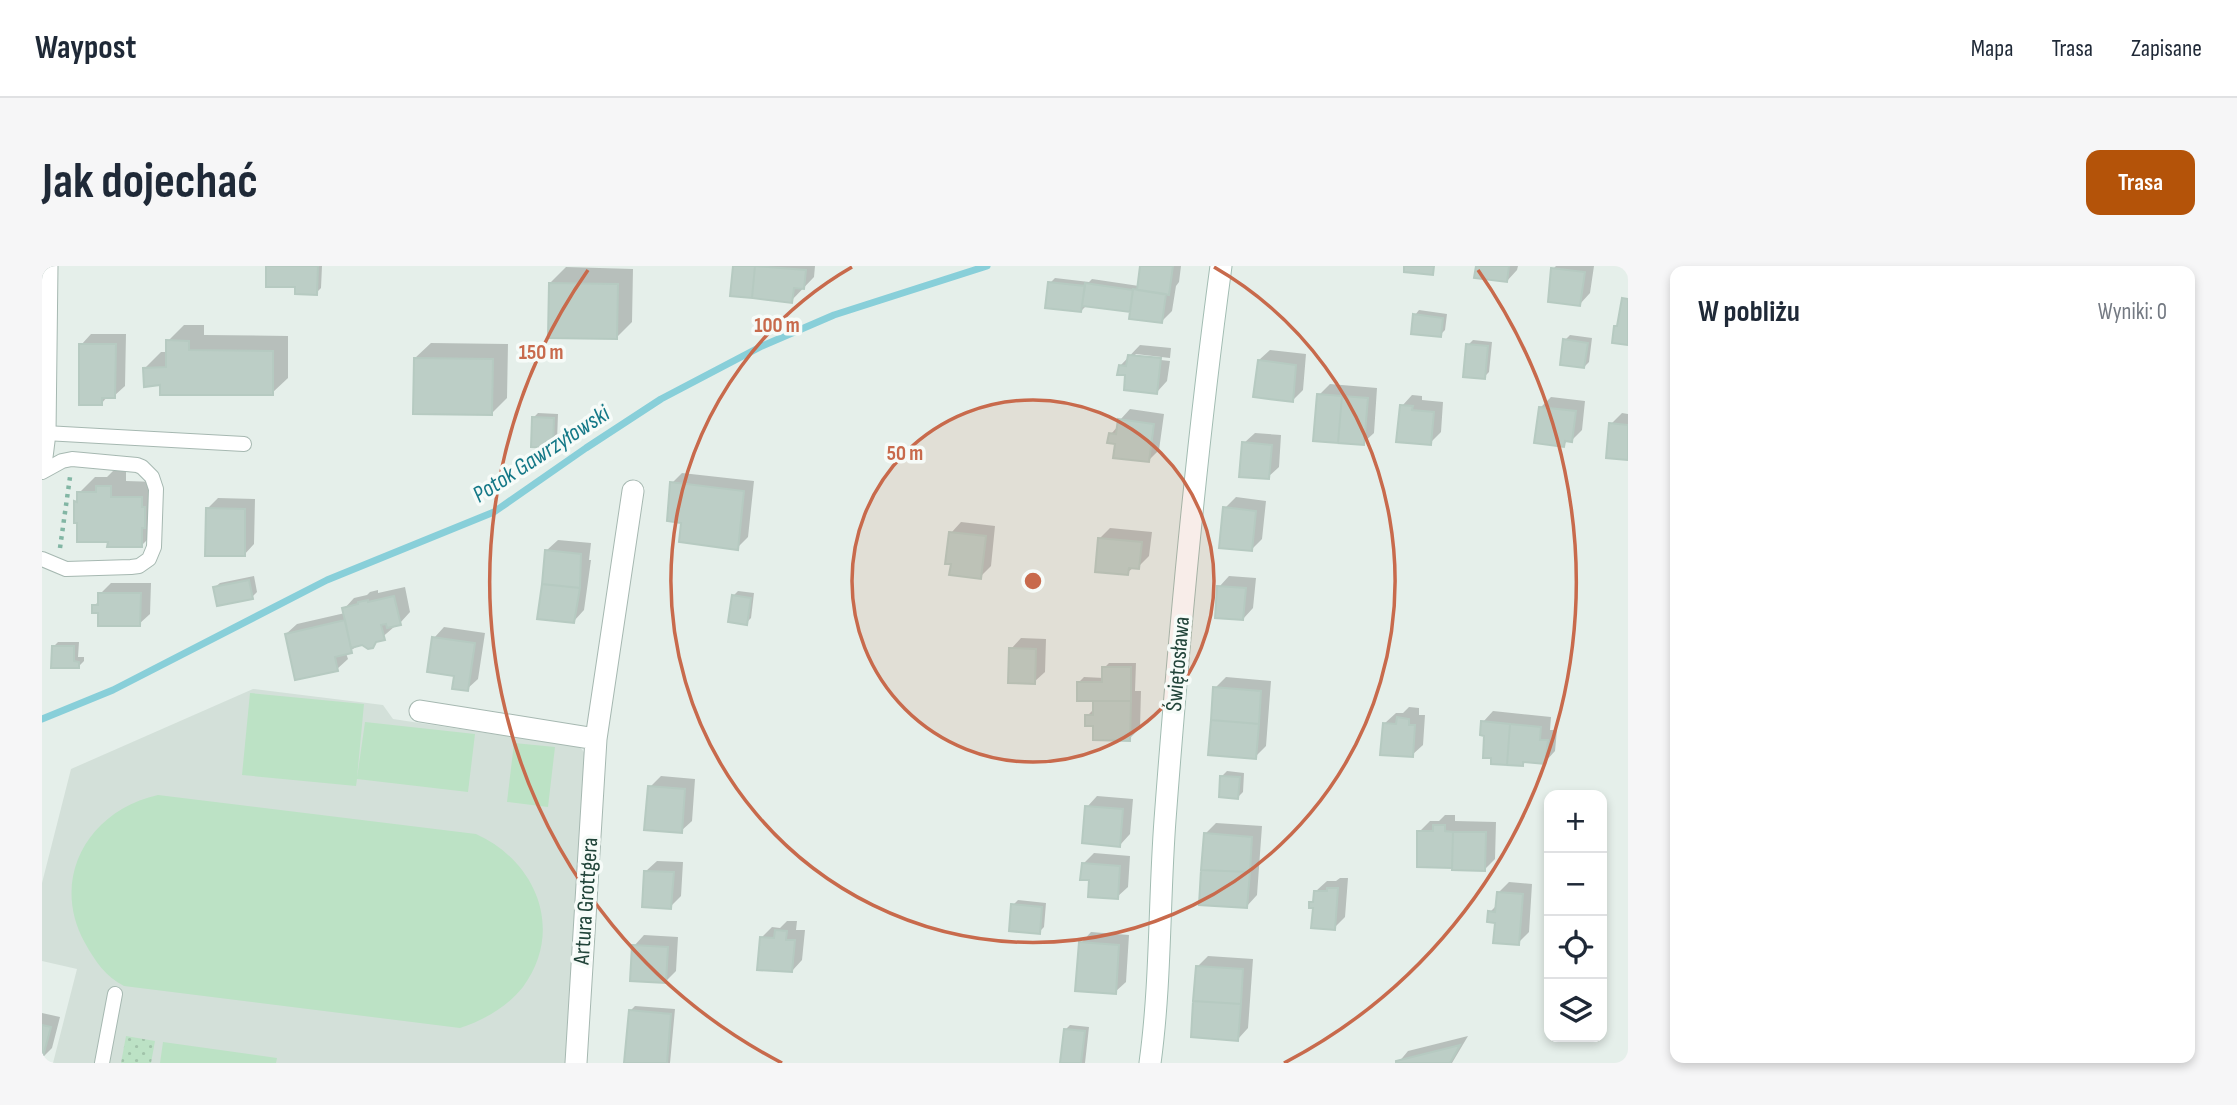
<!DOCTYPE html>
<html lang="pl">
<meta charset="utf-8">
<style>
:root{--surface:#fff;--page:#f6f6f7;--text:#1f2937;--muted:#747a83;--line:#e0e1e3;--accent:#b45309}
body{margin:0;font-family:"Sofia Sans Condensed",sans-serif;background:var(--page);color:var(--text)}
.controls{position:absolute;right:21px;bottom:21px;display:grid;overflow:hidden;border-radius:14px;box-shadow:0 4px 10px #0003}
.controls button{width:63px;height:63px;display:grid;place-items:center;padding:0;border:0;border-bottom:2px solid var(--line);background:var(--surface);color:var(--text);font:35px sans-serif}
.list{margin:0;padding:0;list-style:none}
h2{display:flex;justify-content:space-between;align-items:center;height:91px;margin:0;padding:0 28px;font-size:30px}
h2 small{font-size:23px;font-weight:400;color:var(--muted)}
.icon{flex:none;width:38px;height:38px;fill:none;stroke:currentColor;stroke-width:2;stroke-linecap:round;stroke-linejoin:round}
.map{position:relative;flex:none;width:1586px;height:797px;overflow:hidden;border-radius:14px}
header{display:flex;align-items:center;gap:42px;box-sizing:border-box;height:98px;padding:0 35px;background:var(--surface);border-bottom:2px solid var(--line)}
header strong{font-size:33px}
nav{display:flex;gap:38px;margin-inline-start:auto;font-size:24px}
.intro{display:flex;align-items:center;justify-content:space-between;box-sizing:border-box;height:168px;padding:0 42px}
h1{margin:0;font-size:49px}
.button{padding:18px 32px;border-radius:14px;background:var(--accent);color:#fff;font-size:24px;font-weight:700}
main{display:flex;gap:42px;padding:0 42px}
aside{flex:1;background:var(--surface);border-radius:14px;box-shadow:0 4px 10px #0003}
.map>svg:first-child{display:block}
</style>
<header>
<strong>Waypost</strong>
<nav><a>Mapa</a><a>Trasa</a><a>Zapisane</a></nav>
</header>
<div class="intro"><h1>Jak dojechać</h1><a class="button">Trasa</a></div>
<main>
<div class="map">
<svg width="1586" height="797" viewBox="0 0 1586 797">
<defs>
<pattern id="park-dots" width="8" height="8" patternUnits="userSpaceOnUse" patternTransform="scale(1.75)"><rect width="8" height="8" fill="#bce2c5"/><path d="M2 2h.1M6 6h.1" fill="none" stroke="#a1c3aa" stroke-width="1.8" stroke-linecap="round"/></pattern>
</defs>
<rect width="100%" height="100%" fill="#e5efea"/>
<!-- built -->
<path fill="#d3e0d9" d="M211 423 341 439 351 453 538 481 548 494 528 797H11L35 703 0 695V617L29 503Z"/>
<!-- park -->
<path fill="url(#park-dots)" d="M84 770 113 775 109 797H79Z"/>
<!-- garden -->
<path fill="#bce2c5" d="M208 427 322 438 315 512 323 456 433 468 426 526 315 513 314 520 200 509Z
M472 477 513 481 506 541 465 536Z
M116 529 434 568C494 595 523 664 481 721 465 741 442 754 418 762L82 720C64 711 53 695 43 677 7 612 47 544 116 529Z
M121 776 235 792 234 797H118Z"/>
<!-- shadow -->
<path fill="#0003" d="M226 0H280L279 22 274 27 255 20Z
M693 0H773L772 11 749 35Z
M1099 0H1139L1137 16 1134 20 1130 45 1120 55 1090 44 1045 39 1039 45 1008 17 1013 12 1047 16 1050 13 1097 20Z
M1436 0H1476L1475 4 1465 15Z
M1514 0H1552L1548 27 1538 38 1511 3Z
M524 1 591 3 590 56 574 72 508 17Z
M1377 44 1405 48 1403 64 1398 69 1373 49Z
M142 59H162V69L246 70V112L230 127 119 118 103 102 119 86H126V75Z
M49 68H84L83 120 72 130H66L59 138 39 79Z
M1528 69 1550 72 1547 96 1542 101 1523 74Z
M1431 74 1450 76 1447 106 1442 111 1426 79Z
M389 77 466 78 465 132 449 148 373 92Z
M1098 79 1129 82 1128 92 1094 88 1091 91 1128 95 1125 115 1115 126 1085 108 1078 100Z
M1228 84 1264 88 1261 124 1251 134 1217 94Z
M1288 118 1335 122 1332 167 1321 177 1277 129Z
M1370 129 1380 130V134L1401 136 1399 166 1388 177 1360 140Z
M1509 131 1543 135 1540 164 1530 174H1526L1521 179 1498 142Z
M1088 143 1122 148 1117 184 1106 195 1075 177 1069 168 1077 159 1078 154Z
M496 147 516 148 515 175 510 180 491 152Z
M1580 147 1586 148V193L1569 158Z
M1213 167 1239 169 1237 201 1226 211 1202 177Z
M71 205H84V215L115 216V264L99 280 67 275 34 236 37 234V227L53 211H65Z
M640 207 712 215 706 271 695 282 630 217Z
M1194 231 1224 235 1220 273 1209 284 1183 242Z
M176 232 213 233 212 278 202 289 165 243Z
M919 256 953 260 949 300 938 311 909 267Z
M1068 262 1110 266 1107 290 1096 301H1092L1085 307 1057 273Z
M516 274 549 277 547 294H549L542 344 532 355 505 284Z
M212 310 215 326 210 331 173 321 178 317Z
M1187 310 1214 312 1211 342 1201 353 1177 321Z
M69 317H109L108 348 97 358 58 345 52 340 58 334V328Z
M363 321 368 346 358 357 352 358V361L330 380 321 377 304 387 306 393 295 403 244 368 255 358 303 347 302 343 312 332 325 329 328 326 336 324V327Z
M696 325 712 327 709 352 704 357 691 330Z
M402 361 443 367 436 413 425 423 392 372Z
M979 372 1004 373 1003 406 992 416 969 383Z
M16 376H37L36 391H42V395L37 400 11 381Z
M1067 397H1094L1093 425H1099L1098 462 1087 473 1053 458 1045 450 1053 442V436L1037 416 1042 411 1062 412V402Z
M1184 411 1229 415 1224 480 1213 491 1173 422Z
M1367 441 1377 442V449H1383L1381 479 1370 489 1343 457 1354 447H1361Z
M1451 445 1509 451 1508 464H1515L1513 485 1503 496 1485 494 1480 499 1444 468 1441 456Z
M1185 505 1202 507 1201 526 1196 531 1180 510Z
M619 510 653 513 650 555 639 565 608 521Z
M1055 530 1091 533 1088 568 1078 579 1045 541Z
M1403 549H1413V555L1454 556 1453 593 1442 604 1376 600 1377 566 1388 555H1397Z
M1174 557 1220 560 1215 629 1205 640 1163 568Z
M1052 587 1088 590 1086 621 1075 631 1041 598Z
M615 595 641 596 639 630 628 641 604 605Z
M1298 612H1306L1303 651 1292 662 1269 637 1273 633 1274 625 1285 615H1294Z
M1467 616 1490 618 1487 666 1476 677 1448 646 1456 638V627Z
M976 634 1004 637 1002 661 997 666 971 639Z
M745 655H755L754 664H763L760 694 750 705 719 672 730 661 738 662Z
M1049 666 1087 669 1084 716 1073 726 1039 677Z
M602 669 636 671 634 705 623 716 592 680Z
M1166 690 1211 693 1206 762 1196 773 1155 701Z
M593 740 633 743 628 797H584L588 745Z
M0 747 18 751 10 782 0 792Z
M1028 759 1047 761 1043 797H1020L1023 764Z
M1426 770 1410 797H1356L1366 785Z"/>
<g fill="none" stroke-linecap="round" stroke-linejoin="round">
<!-- stream -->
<path stroke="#88cfd9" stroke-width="7" d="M0 453 71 424 285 314 452 246 544 182 619 133 720 80 792 49 945 0"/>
</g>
<!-- building -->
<path fill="#bccec6" stroke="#b6cac1" stroke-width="2" d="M224 0H276L275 29 253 28V21H224Z
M691 0H713L710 32 688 30Z
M713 0 764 4 762 23 752 22 750 37 710 32Z
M1098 0H1131L1127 29 1095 24Z
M1362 0H1392L1391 9 1362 6Z
M1434 0H1467L1465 16 1432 12Z
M1509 2 1543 6 1538 40 1506 36Z
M1006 16 1043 20 1039 46 1003 42Z
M507 17 576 18 575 73 506 72Z
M1043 17 1091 24 1088 46 1040 40Z
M1091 23 1124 28 1120 57 1087 53Z
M1580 32 1586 33V79L1570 77 1572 60H1575Z
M1371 48 1401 52 1399 71 1369 68Z
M1521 73 1546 77 1542 102 1518 99Z
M124 74 147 75V84L231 85V129H118V119L102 121 101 102 124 101Z
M37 78H74L73 132H60V139H37Z
M1424 78 1446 80 1443 113 1421 111Z
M1086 89 1119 92 1115 128 1082 124 1083 109H1075L1077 99 1084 100Z
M372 92 451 93 450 149 371 148Z
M1216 94 1254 99 1251 136 1211 131Z
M1275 128 1300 130 1296 177 1271 175Z
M1300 130 1326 132 1322 179 1296 177Z
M1358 139 1371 140 1370 144 1392 146 1389 179 1354 176Z
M1497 141 1534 145 1530 176 1523 175 1522 181 1492 177Z
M490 151 512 152 511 182 489 181Z
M1076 153 1112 158 1107 196 1071 192 1073 178 1065 177 1067 167 1074 168Z
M1567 157 1586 159V194L1564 192Z
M1200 176 1230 179 1227 213 1197 211Z
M628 216 702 225 696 284 637 276 639 257 625 255Z
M54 220H69V231H100V241H103V262H100V281H65L66 276H35V257H32V235L35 236V226H54Z
M1181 241 1214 245 1210 285 1177 282Z
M164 242 203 243V290H163Z
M907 266 944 270 939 313 907 309 909 298H903Z
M1056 272 1100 276 1097 303 1087 302 1086 309 1053 306Z
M503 284 539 288 538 322 500 318Z
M207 314 211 333 175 340 171 321Z
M500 318 538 322 532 357 495 353Z
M1175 320 1204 322 1201 354 1173 352Z
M56 327H99L98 360H56V347H50V339H56Z
M690 329 709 332 705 359 686 356Z
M352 330 359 359 345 362 344 358 339 359 343 374 334 376 331 382 326 383 320 379 309 382 300 342 316 338V336L326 334V336Z
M303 354 310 387 293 391 296 405 253 414 243 368Z
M390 371 433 377 426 425 410 423 412 410 385 406Z
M10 380H32V395L37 396V402H9Z
M967 382 994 383 993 418 966 417Z
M1060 401H1089V435H1035V416H1060Z
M1171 421 1219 425 1217 458 1169 454Z
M1051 435H1089L1088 475 1051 474V460H1043V449H1051Z
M1355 451 1367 453V459H1373L1371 491 1338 489 1341 457 1354 458Z
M1169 454 1217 458 1214 493 1166 489Z
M1439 455 1468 458 1465 499 1449 498V492H1441L1442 470 1438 469Z
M1468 458 1499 461 1498 474H1506L1503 498 1481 496V500L1465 499Z
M1178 510 1198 511 1196 533 1177 531Z
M606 520 643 523 640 567 602 564Z
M1043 540 1081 543 1078 581 1040 577Z
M1391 559H1403V565L1411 566 1410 602 1375 601V565H1391Z
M1411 566H1444L1443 605 1410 604Z
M1162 567 1210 571 1208 606 1159 604Z
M1040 597 1078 600 1076 633 1046 631 1047 614H1038Z
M1159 604 1208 606 1205 642 1157 639Z
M602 605 632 606 629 643 600 641Z
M1285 622H1296L1293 664 1269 662 1271 642H1267V636H1271L1272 625H1285Z
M1455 626 1481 628 1477 679 1451 677 1453 657 1445 656 1446 645 1453 646Z
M969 638 1000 641 998 668 967 665Z
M733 664 745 665 744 674H753L750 706 715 704 718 671 732 672Z
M1037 676 1077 679 1074 728 1033 725Z
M590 679 626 681 624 717 588 715Z
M1154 700 1201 703 1199 738 1151 735Z
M1151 735 1199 738 1196 775 1149 771Z
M587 744 629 748 625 797H582Z
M0 759 9 761 0 794Z
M1022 763 1043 765 1039 797H1018Z
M1418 779 1408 797H1354V795Z"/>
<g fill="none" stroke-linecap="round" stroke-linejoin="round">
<defs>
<path id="lane" d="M3 167 202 178
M0 206 20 195 30 193 95 199 100 201 110 211 114 223 112 281 107 293 97 300 89 301 24 303 0 293
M60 797 73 728"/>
<path id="street" d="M0 191 3 167 5 0
M378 445 554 473 534 797
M554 473 591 225"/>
<path id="secondary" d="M1108 797C1119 717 1117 634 1123 554 1137 369 1154 184 1179 0"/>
</defs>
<!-- lane casing -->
<use href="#lane" stroke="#a6b8b1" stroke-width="16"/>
<!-- street casing -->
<use href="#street" stroke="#a6b8b1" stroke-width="23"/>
<!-- secondary casing -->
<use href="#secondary" stroke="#a2bcb2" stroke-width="23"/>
<!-- path -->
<path stroke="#82b6a4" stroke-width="4.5" stroke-dasharray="3.5 5" stroke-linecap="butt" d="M18 282 28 211"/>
<!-- lane -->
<use href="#lane" stroke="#fff" stroke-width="14"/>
<!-- street -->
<use href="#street" stroke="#fff" stroke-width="21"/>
<!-- secondary -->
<use href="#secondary" stroke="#fff" stroke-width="21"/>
</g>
<!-- distance rings -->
<circle cx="991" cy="315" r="181" fill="#c86a4c" fill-opacity=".12"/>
<g fill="none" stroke="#c86a4c" stroke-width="3.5">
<circle cx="991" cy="315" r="181"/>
<path d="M1172 1A362 362 0 1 1 810 1"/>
<path d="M740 797A543 543 0 0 1 546 4M1436 4A543 543 0 0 1 1242 797"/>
</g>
<g text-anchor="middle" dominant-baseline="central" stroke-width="7" stroke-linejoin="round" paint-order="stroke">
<!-- street labels -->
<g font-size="23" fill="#214439" stroke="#f6fbf8">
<text transform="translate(1136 398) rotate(-85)">Świętosława</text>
<text transform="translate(544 635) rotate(-86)">Artura Grottgera</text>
</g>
<!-- water labels -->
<g font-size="24" font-style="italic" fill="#147887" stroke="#f6fbf8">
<text transform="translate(499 188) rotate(-33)">Potok Gawrzyłowski</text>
</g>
</g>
<circle cx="991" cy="315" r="10" fill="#c86a4c" stroke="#f6fbf8" stroke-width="3.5"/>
<g font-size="21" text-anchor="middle" font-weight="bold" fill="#c86a4c" stroke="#f6fbf8" stroke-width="7" stroke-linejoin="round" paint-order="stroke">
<text x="735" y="66">100 m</text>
<text x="499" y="93">150 m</text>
<text x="863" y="194">50 m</text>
</g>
</svg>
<div class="controls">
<button>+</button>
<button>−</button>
<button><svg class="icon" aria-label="locate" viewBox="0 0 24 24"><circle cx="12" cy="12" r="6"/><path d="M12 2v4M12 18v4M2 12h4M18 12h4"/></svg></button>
<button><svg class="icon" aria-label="layers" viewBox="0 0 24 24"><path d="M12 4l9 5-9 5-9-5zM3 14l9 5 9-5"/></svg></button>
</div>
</div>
<aside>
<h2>W pobliżu<small>Wyniki: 0</small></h2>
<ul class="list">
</ul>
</aside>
</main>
